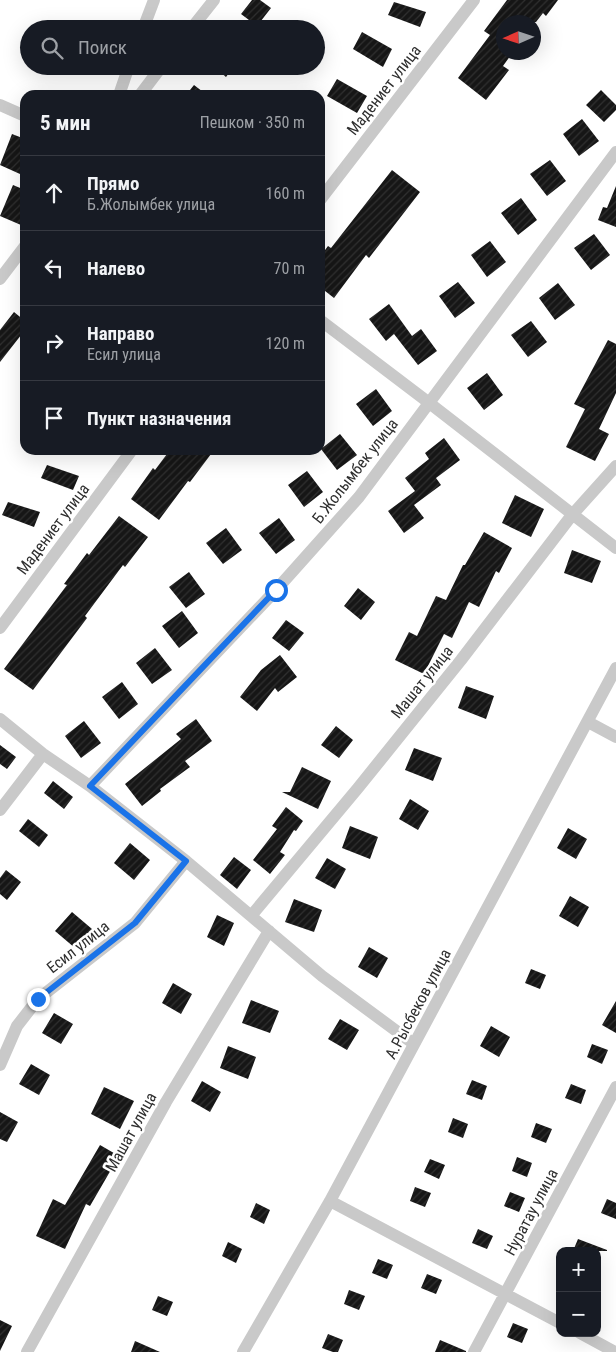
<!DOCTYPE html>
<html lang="ru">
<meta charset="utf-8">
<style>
:root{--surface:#171b24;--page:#242831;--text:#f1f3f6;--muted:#9ea1a6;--line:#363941}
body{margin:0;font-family:"Roboto Condensed",sans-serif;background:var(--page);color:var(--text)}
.controls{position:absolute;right:15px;bottom:15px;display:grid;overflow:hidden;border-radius:10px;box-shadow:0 5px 20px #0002}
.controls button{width:45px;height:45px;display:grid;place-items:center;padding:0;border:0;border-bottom:1px solid var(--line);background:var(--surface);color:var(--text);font:25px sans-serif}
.compass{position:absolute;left:496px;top:15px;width:45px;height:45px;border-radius:50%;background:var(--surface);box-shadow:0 5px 20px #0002;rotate:267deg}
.stop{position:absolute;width:15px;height:15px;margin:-11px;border:4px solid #1a73e8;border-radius:50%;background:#fff}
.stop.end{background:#1a73e8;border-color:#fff;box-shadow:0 1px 5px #0008}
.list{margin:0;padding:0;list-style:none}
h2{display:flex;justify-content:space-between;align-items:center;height:65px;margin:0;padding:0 20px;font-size:21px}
h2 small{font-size:16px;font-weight:400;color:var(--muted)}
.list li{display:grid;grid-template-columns:32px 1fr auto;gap:15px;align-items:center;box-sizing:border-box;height:75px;padding:0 20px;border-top:1px solid var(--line)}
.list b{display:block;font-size:19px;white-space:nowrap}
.list p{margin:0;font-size:16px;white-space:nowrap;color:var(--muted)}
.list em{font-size:16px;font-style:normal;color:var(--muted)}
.icon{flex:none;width:28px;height:28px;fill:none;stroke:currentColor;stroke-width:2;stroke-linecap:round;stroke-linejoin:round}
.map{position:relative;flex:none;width:616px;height:1352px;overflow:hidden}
.search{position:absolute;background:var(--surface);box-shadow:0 5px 20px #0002;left:20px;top:20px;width:305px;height:55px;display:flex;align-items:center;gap:12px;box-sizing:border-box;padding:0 18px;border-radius:28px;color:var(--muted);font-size:19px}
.panel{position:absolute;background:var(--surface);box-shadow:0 5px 20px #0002;left:20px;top:90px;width:305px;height:365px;border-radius:15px}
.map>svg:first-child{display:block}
</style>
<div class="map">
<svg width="616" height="1352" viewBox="0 0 616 1352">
<defs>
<pattern id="building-hatch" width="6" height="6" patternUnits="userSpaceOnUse" patternTransform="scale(1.25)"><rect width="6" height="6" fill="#161616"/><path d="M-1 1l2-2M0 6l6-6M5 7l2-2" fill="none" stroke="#303030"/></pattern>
</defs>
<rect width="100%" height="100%" fill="#fff"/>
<!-- building -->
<path fill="url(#building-hatch)" d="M252 0H260L271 8 257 26 241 14Z
M507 0H558L546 16 543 13 536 22H504V52H513L503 66 509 70 486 100 458 78 490 35 484 31Z
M394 2 426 12 420 27 388 15Z
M362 32 392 49 383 67 353 49Z
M213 66H234L226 77Z
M337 79 367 96 357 113 327 96Z
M194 85 207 95H186Z
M601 90 616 105V110L604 122 586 105Z
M582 119 599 141 579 156 563 134Z
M12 134 25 139V161L20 174 0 165Z
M550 160 566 181 547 196 530 174Z
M392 170 420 192 369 258 366 255 334 298 320 287V257L328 246 331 248Z
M13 185 25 190V214L21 225 0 216Z
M616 186V227L598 220 603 207 607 208Z
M521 198 537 220 518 235 501 213Z
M594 234 610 255 591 270 574 248Z
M490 241 506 262 487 277 471 255Z
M458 282 475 303 455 318 439 296Z
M558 283 575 305 555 320 539 298Z
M389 304 412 336 421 329 437 351 418 365 394 334 386 341 369 319Z
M14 312 25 321V330L0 362V330Z
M531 321 547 342 528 357 511 335Z
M608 340 616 344V393L599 429 609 434 595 461 566 447 585 409 574 404Z
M487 373 503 395 484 410 467 388Z
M376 389 392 411 373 426 356 404Z
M340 434 357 455 337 470 321 449Z
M444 438 460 460 436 478 441 485 414 505 424 518 404 533 388 511 415 491 405 478 429 459 425 453Z
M170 450H214L190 482 188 481 159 520 131 499 153 468 155 470Z
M47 465 79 476 73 490 41 478Z
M307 471 323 492 304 507 288 485Z
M515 495 544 509 531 537 502 523Z
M8 502 40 512 34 527 2 515Z
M119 516 148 537 125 567 123 565 85 616 87 618 33 690 4 669 67 585 64 584 87 553 89 555Z
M279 518 295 540 276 554 259 533Z
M226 528 242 550 223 564 206 543Z
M484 532 512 548 499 573 496 571 479 607 469 602 452 638 444 634 424 674 395 660 409 632 417 636 436 596 446 600 463 565H465Z
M572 550 601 561 592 583 564 573Z
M189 572 205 594 186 608 169 587Z
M358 588 375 602 361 620 344 606Z
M182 611 198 633 179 648 162 626Z
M286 620 304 633 289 651 272 638Z
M155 648 172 670 152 684 136 663Z
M280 655 297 677 278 692 275 688 257 711 240 697 261 670Z
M122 682 138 704 119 719 102 697Z
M466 686 494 696 486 719 458 708Z
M196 719 212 741 185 761 190 767 160 789 161 791 142 806 125 784 181 739 176 734Z
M84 721 101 743 81 758 65 736Z
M336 726 353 740 339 758 321 745Z
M0 745 16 757 7 769 0 764Z
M414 748 442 758 433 781 405 770Z
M302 767 331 781 318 809 282 792H290Z
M53 781 73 797 64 809 44 793Z
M410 799 429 811 418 830 399 819Z
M286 807 303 821 296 831 294 830 280 852 285 855 270 874 253 860 277 829 272 826Z
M28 819 48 835 39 847 19 831Z
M350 826 378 837 370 859 342 848Z
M568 828 587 839 576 859 557 848Z
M130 843 150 860 134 880 114 863Z
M234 857 251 870 237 889 220 875Z
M327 858 346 869 335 889 315 878Z
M6 870 21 882 7 900 0 894V878Z
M570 896 589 907 578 927 559 916Z
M294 899 322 910 314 932 285 922Z
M72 912 92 929 75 948 55 931Z
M217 915 234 923 224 946 207 937Z
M369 947 388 958 377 978 358 967Z
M531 969 546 975 540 989 525 983Z
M173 983 192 994 181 1014 162 1003Z
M251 1000 279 1011 270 1033 242 1023Z
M616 1001V1033L602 1025Z
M54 1013 73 1024 61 1044 42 1033Z
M340 1019 359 1030 347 1050 328 1039Z
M491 1026 510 1037 499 1057 480 1046Z
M592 1044 608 1050 602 1064 587 1057Z
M228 1046 256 1057 248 1079 220 1068Z
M31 1064 50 1075 39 1095 19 1084Z
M472 1080 487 1086 482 1100 466 1094Z
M202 1081 221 1092 210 1112 191 1101Z
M571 1084 586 1090 581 1104 565 1098Z
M104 1087 134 1101 120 1129 91 1114Z
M0 1112 18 1122 7 1142 0 1139Z
M453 1118 468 1124 463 1138 448 1132Z
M536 1123 552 1129 546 1143 531 1137Z
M100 1145 119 1156 90 1206 86 1204 65 1249 36 1236 53 1199 65 1205Z
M517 1157 532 1163 527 1177 512 1171Z
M430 1159 445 1165 439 1179 424 1172Z
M415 1187 431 1193 425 1207 410 1201Z
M510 1192 525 1198 519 1212 504 1206Z
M607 1199 616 1203V1219L601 1213Z
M256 1203 270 1210 264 1224 250 1217Z
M478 1229 493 1236 487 1249 472 1243Z
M578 1239 607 1250V1251H573Z
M228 1242 242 1249 236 1263 222 1256Z
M378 1259 393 1265 387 1279 372 1273Z
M427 1274 442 1280 436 1294 421 1288Z
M349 1290 365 1296 359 1310 344 1304Z
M158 1296 173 1302 167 1316 152 1310Z
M0 1320 12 1326 0 1351Z
M513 1323 528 1329 522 1343 507 1337Z
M328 1334 343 1340 338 1352H333L322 1348Z
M440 1340 466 1351V1352H435Z
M135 1341 160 1352H131Z"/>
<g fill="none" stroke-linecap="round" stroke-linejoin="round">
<!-- minor -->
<path stroke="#c9c9c9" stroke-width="12" d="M143 29 154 0
M191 29 214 0
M119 95 129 66
M140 95 162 66
M0 105 25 116
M320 200 474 0
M0 279 25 246
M320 320 428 402 616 548
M0 628 132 450
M0 719 43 754 90 786 186 861 322 976 414 1044
M588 722 616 737
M90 786 276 590 359 497 616 152
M0 810 43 754
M251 916 358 788 461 660 572 515 616 466
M0 1065 17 1026 38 999 135 923 186 861
M330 1201 560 1323
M580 1333 615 1352
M27 1352 166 1102 269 931
M243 1352 330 1201 616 668
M474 1352 616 1087"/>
</g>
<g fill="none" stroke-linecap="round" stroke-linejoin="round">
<!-- route -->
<path stroke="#1a73e8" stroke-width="6" d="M38 999 135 923 186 861 90 786 276 590"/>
</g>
<g text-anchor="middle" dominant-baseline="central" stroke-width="5" stroke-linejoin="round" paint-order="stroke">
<!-- street labels -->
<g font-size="16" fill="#2f2f2f" stroke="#fff">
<text transform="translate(384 90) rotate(-52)">Мадениет улица</text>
<text transform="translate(355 471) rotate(-52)">Б.Жолымбек улица</text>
<text transform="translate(53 529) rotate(-53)">Мадениет улица</text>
<text transform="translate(422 682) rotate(-51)">Машат улица</text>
<text transform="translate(78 947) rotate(-38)">Есил улица</text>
<text transform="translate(418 1004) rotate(-62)">А.Рысбеков улица</text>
<text transform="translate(131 1132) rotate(-61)">Машат улица</text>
<text transform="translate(531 1212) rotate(-62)">Нуратау улица</text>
</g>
</g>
</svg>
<div class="controls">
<button>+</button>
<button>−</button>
</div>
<svg class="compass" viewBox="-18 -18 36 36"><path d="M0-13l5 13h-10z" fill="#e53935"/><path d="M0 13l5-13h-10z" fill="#9ea1a6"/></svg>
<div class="stop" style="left:276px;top:590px"></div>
<div class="stop end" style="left:38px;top:999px"></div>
<div class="search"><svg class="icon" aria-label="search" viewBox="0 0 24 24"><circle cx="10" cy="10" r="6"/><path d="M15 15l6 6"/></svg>Поиск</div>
<section class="panel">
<h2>5 мин<small>Пешком · 350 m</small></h2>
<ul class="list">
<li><svg class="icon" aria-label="ahead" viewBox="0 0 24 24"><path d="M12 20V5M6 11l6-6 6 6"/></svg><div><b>Прямо</b><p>Б.Жолымбек улица</p></div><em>160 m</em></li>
<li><svg class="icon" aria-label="left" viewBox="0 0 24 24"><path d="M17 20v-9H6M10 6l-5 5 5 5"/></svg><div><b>Налево</b></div><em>70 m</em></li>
<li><svg class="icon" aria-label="right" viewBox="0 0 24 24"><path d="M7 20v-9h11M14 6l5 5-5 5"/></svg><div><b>Направо</b><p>Есил улица</p></div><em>120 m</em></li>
<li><svg class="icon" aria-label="arrive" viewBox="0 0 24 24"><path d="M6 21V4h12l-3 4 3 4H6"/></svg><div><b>Пункт назначения</b></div></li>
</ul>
</section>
</div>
